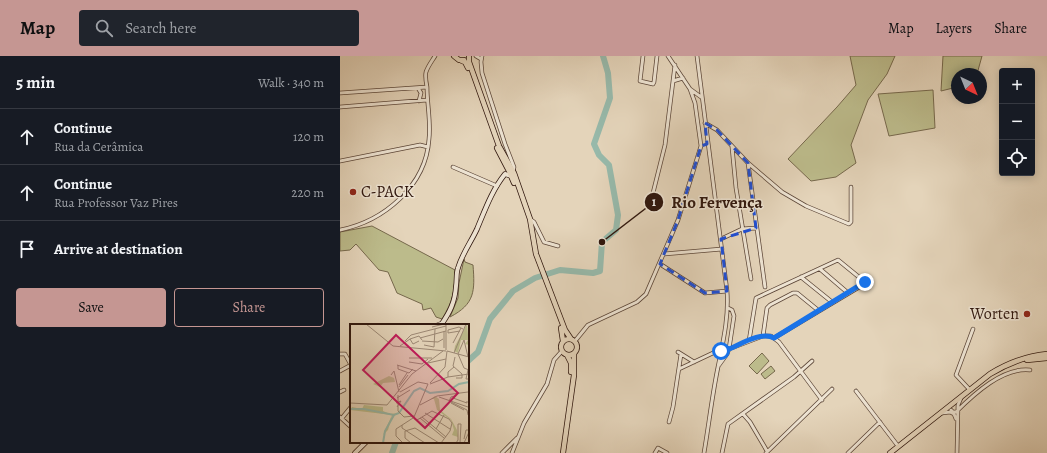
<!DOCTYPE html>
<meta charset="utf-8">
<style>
:root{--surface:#171b24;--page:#20242c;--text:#f1f3f6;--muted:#9ea1a6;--line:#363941;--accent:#c59692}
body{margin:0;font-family:Alegreya,serif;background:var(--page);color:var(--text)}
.controls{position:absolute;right:12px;top:12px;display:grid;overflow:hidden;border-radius:4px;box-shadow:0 2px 10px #0003}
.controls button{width:36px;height:36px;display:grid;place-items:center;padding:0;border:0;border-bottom:1px solid var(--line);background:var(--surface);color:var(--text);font:20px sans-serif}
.compass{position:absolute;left:611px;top:12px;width:36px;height:36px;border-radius:50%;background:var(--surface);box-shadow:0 2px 10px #0003;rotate:137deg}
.stop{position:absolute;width:12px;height:12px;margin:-9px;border:3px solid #1a73e8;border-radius:50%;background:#fff}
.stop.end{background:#1a73e8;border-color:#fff;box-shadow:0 1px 4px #0008}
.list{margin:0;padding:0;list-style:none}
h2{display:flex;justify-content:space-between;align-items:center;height:52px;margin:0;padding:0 16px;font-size:17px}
h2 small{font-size:13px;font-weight:400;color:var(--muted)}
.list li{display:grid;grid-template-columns:26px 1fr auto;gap:12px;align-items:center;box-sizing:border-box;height:56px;padding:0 16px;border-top:1px solid var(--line)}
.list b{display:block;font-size:15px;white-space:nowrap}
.list p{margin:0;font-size:13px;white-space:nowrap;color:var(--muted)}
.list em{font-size:13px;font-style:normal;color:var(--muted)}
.actions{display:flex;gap:8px;padding:12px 16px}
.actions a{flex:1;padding:9px 0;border:1px solid var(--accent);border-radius:4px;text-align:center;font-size:14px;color:var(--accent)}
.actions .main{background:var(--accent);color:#111}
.icon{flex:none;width:22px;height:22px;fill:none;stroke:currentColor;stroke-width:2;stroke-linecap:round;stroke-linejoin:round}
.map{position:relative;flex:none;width:707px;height:397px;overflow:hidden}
header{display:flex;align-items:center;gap:24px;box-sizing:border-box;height:56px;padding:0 20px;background:var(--accent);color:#111}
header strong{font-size:19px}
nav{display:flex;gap:22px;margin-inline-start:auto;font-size:14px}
.search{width:280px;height:36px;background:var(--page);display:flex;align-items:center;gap:10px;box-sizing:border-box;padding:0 14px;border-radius:4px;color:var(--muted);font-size:15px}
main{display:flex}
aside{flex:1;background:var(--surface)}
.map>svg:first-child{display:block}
</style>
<header>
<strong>Map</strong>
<div class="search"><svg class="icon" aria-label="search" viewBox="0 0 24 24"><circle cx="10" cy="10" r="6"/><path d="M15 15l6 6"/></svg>Search here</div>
<nav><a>Map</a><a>Layers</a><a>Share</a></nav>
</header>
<main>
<aside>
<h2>5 min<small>Walk · 340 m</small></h2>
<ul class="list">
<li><svg class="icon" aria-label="ahead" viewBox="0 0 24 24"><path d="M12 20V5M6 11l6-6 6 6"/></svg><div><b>Continue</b><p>Rua da Cerâmica</p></div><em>120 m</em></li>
<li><svg class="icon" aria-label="ahead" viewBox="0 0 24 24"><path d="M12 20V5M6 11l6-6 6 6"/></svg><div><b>Continue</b><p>Rua Professor Vaz Pires</p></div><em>220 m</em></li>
<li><svg class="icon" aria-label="arrive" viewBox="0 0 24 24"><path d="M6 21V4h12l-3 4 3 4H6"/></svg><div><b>Arrive at destination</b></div></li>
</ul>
<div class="actions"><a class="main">Save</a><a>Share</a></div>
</aside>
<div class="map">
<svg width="707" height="397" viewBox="0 0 707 397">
<rect width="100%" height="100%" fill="#e4d4ba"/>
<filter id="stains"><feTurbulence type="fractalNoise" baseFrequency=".005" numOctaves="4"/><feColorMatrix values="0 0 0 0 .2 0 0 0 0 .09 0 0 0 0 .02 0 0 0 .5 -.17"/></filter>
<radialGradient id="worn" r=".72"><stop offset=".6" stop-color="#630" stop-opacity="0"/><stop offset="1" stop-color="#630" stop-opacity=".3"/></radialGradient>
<!-- green -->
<path fill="#bcbb8b" stroke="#76684c" d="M510 0H555L547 18 528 44 511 89 516 107 496 121 471 125 448 103 497 51 516 29Z
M603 0H642L637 18H617V31L601 35Z
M593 34 595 72 549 80 538 38Z
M32 170 115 214C115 235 113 245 102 263L96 261 91 252 83 254 82 248 57 237 48 216 39 214 16 188 10 194 0 195V176Z
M124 203 125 206 133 209C135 235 135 248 110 261L118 242 119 227Z
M422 297 429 305 417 318 409 310Z
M431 310 435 315 425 323 421 318Z"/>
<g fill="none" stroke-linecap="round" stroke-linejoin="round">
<!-- river -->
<path stroke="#97b9aa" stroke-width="6" d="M128 305 138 296 150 263 173 235 195 222 220 214 253 217 260 215 262 186 276 174 278 159 269 109 259 99 254 88 270 42 268 17 263 0
M52 397 56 386"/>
<defs>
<path id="street" d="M136 0 141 3
M142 0 141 6 142 17 165 88 174 111 173 116
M303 0 300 25 313 28 314 26 317 0
M357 0 387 235C389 261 383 286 378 311 372 340 369 368 364 397
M333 25 335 9
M78 32 81 37 79 45
M350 33 361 41
M0 37 87 31
M0 51 87 44
M365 67 377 74 408 107 442 136 466 150 509 168 511 166V131
M392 91 396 132 411 223
M0 105 80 89 88 91
M408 107 425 231
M113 111 157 130
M311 145 325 89 333 25 343 22
M190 163 194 166 204 186 218 190
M0 174C44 165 86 130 89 83 91 66 87 48 87 31 86 26 85 20 86 16 88 10 92 5 95 0
M381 183 402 173 416 172
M324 198 382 193
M320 208 365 237 387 235
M480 213 508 237
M461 221 492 246
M388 252 392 254 394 260 389 293
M97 269 102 267
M423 280 427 252 430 249 453 237H457L479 255
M434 282 531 224
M235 285 248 269 297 246 306 238 338 164 361 90 355 47 350 33 328 0
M409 285 416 242 498 204 525 226
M338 296 354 306
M0 298H5L11 309
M381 298H387L389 293 423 280H431L439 286 482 344
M379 309 387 298
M339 313 373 297 381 295
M0 315 11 309
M630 334 616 319 633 273
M516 335 558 390
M0 336 4 334
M611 354 613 356H616C634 338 663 311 690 314
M602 357 610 356 614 358 616 363
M403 358 410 366 427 395
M0 361 11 371
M2 362 11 351
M329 366 333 351 341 298
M162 397 177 382
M172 397 184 367 207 328 214 304 222 295
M315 397 318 392 327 397
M382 397 388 368 454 321 472 305
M426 397 492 333
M508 397 540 366
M617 397 618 349 621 342"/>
<path id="secondary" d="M101 269C110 256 115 246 116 230 117 224 116 217 118 212 122 198 131 186 137 173 145 154 152 134 165 118L171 120
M15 397 26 386"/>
<path id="primary" d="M114 0 119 4H124
M129 1V6L159 90 174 117 190 163 196 198 225 274 231 283
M122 5 125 6 128 12
M157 92 169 115 174 127
M221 272 223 285
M221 291a8 8 0 1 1 16 0a8 8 0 1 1-16 0Z
M227 299 231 307V316
M687 304 707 302
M223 397 234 319V298
M550 397 650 318C668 307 686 300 707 298"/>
</defs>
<!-- street casing -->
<use href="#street" stroke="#5c4638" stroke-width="4.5"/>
<!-- secondary casing -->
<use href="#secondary" stroke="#2f160d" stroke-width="5.5"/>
<!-- primary casing -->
<use href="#primary" stroke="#2f160d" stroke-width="6"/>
<!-- street -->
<use href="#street" stroke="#ede3d2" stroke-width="3"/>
<!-- secondary -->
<use href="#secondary" stroke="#ede3d2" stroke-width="4"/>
<!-- primary -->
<use href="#primary" stroke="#e4d4ba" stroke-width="4.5"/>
</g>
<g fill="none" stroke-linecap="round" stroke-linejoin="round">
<!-- route -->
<path stroke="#1a73e8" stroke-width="5" d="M381 295V294L387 292 389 293C401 288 422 275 434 282L525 226"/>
</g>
<!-- marked area -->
<path fill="none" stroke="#1d4ed8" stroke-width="3" stroke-dasharray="8 5" stroke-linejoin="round" d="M365 67 377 74 408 107 416 172 381 183 387 235 365 237 320 208 338 164 361 90 367 88Z"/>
<!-- markers -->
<g fill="#8f2418" stroke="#ede3d2" stroke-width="1.5">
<circle cx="13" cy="136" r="4"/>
<circle cx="687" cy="258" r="4"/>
</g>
<g text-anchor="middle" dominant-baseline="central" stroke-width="3" stroke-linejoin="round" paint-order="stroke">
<!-- poi labels -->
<g font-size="16" fill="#2f160d" stroke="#ede3d2" text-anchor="start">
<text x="21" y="136">C-PACK</text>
<text x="679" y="258" text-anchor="end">Worten</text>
</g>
</g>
<!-- overview -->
<g transform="translate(10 268)">
<rect width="119" height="119" fill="#e4d4ba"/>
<path d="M117 0 119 21 115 20 118 16H111L108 29 104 27 105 22ZM39 52 44 54 45 58 33 59 30 63 23 60ZM85 72 89 75 90 86 101 95 107 106 108 113 102 111 104 106 101 96 87 86 84 75H81ZM14 81 33 83V87L40 90 50 89 42 92 38 106 33 111 42 91 0 86 2 83 12 85Z" fill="#bcbb8b"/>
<path fill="none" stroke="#97b9aa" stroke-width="2" d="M0 85H14L44 91 49 89 64 67 70 64 80 69 98 67 109 60 119 58M33 119 35 107 44 91"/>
<path fill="none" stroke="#9c8875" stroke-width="1" d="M16 0 43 22 96 27M82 3 94 0M98 6 109 3 113 5M98 6V9L110 7M70 14 96 7M60 15 63 20 69 17M55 17 61 11 96 2M72 17 88 18 93 15M103 19 111 4M74 21 84 23 85 5M50 22 60 15 69 12 72 16M94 24V7M96 26V0M97 27 119 33M104 29 116 0M108 30 114 16 118 33M108 30 114 44 119 46M105 33 103 42 112 50V54H106M59 34H82M59 38 72 40 78 35M78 39 96 35M47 41 66 47M48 41V45L59 49 63 45M118 46 116 55H119M41 51 44 47 49 68M98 53V48L104 43M80 59 95 43 97 27M119 59V73M80 60 98 53 119 50M49 61 57 49M49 63 58 51M50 68 68 58 78 60M48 71V87L54 93 64 92M105 72 101 73 99 77 117 86 118 91M89 73 118 83M47 74 60 66M103 74 117 79V77M0 79 37 81 62 50 93 27M46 79 51 77 47 83M101 79 114 86M70 81 87 72 118 68M75 89 100 105M64 93 78 60M72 93 96 113M70 94 94 114M67 96 82 87 99 95 102 99 100 107 91 119M52 101V104L75 119M86 105 94 91M55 107 65 104 89 119M55 107V114L61 119M114 115 116 106H119M53 119 46 112V105L63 94M106 119 108 116V100H111M110 119 111 100M114 119 119 108"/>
<path fill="#c2185b" fill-opacity="0.15" stroke="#c2185b" stroke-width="2" d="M46 11 108 69 75 104 13 46Z"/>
<rect width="119" height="119" fill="none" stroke="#2f160d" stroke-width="2"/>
</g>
<!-- callouts -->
<path fill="none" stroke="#2f160d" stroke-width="1.5" d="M262 186L314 146"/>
<g fill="#2f160d" stroke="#ede3d2" stroke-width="1.5">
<circle cx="262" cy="186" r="4"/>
<circle cx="314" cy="146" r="10"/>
</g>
<g font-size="12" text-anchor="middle" font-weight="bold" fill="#fff">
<text x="314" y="150">1</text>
</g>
<g font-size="17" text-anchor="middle" font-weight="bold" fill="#2f160d" stroke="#ede3d2" stroke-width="3" stroke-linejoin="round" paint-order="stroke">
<text x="377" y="152">Rio Fervença</text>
</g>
<rect width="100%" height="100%" filter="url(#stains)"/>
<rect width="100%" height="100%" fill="url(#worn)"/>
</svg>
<div class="controls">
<button>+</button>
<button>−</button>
<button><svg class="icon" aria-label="locate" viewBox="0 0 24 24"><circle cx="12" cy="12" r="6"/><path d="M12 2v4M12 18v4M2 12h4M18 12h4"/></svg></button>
</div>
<svg class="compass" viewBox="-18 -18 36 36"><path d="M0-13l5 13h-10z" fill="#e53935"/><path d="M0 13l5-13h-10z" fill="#9ea1a6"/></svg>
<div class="stop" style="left:381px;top:295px"></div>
<div class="stop end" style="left:525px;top:226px"></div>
</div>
</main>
